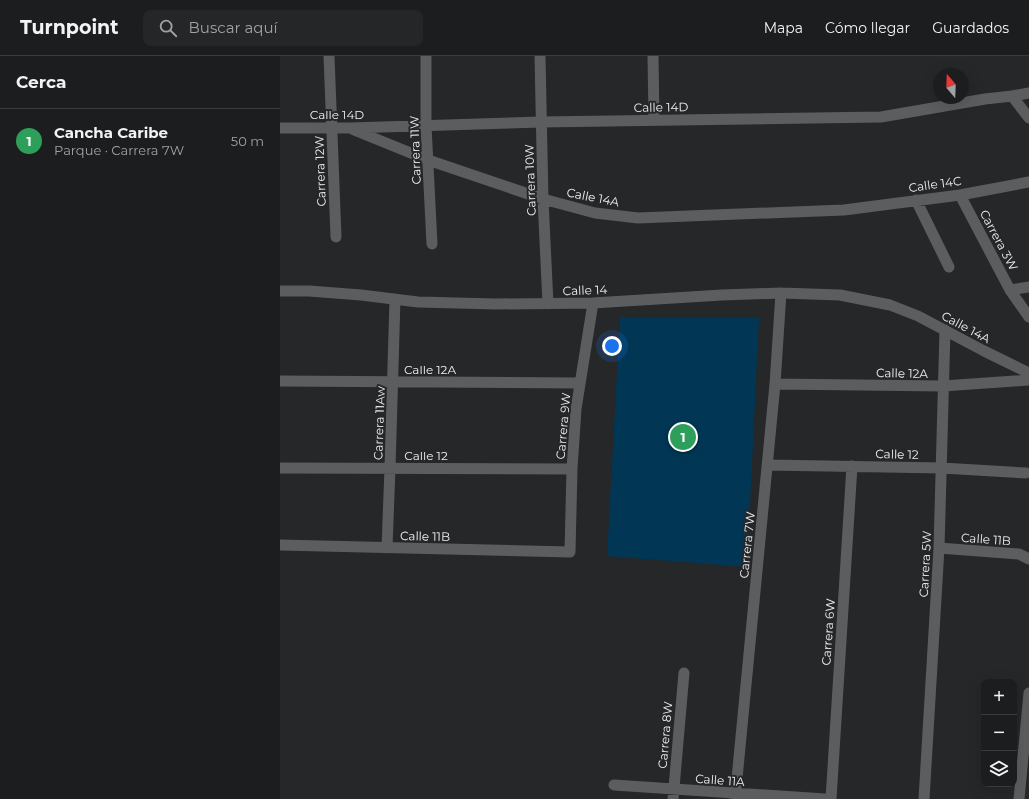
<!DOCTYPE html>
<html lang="es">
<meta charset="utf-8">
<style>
:root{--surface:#1c1d1e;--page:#252627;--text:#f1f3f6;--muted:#a0a2a4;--line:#3a3b3c;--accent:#74c0f6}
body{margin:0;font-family:Montserrat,sans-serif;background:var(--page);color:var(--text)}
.controls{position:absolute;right:12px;bottom:12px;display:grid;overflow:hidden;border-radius:8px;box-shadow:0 4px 16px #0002}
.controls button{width:36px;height:36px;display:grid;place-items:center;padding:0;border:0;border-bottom:1px solid var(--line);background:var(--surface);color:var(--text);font:20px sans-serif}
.compass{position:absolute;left:653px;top:12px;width:36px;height:36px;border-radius:50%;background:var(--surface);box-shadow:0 4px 16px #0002;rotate:341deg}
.you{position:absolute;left:332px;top:290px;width:14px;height:14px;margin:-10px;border:3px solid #fff;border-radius:50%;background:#1a73e8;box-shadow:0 0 0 6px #1a73e833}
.badge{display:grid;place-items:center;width:26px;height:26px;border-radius:50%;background:var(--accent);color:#fff;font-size:13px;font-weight:700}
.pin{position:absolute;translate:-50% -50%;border:2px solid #fff;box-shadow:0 1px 4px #0006}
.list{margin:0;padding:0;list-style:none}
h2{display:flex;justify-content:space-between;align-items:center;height:52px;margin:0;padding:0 16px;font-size:17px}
h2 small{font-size:13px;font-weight:400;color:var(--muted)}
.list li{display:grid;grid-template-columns:26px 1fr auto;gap:12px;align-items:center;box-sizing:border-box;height:64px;padding:0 16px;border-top:1px solid var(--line)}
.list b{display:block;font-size:15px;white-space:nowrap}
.list p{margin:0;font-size:13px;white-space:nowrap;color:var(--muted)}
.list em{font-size:13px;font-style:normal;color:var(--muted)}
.icon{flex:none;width:22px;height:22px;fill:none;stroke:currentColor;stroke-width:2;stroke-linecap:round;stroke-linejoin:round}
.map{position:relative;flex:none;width:749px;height:743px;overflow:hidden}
header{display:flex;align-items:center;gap:24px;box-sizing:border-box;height:56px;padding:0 20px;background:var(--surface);border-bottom:1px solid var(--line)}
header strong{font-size:19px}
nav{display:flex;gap:22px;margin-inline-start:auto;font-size:14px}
.search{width:280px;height:36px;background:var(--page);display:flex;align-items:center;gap:10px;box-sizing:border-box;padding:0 14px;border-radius:8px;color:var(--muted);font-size:15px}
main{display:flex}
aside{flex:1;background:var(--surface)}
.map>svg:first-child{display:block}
</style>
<header>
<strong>Turnpoint</strong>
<div class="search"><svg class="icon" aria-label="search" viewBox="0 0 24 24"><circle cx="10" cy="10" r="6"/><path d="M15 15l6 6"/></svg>Buscar aquí</div>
<nav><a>Mapa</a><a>Cómo llegar</a><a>Guardados</a></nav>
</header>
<main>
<aside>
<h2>Cerca<small></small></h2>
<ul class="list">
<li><span class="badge" style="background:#2e9e5b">1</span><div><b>Cancha Caribe</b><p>Parque · Carrera 7W</p></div><em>50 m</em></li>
</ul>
</aside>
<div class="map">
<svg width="749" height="743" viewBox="0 0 749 743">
<rect width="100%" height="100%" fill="#252728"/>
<!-- green -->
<path fill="#013755" d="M340 262H479L467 511 327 500Z"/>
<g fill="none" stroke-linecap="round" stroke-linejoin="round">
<!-- minor -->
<path stroke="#5c5d5e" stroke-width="11" d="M49 0 56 181
M146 0V70L152 188
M260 0 263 143 268 248
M373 0 374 64
M732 40 749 62
M0 72H70L261 66 601 61 705 43 732 40 749 37
M74 74 148 104 263 143 315 157 358 162 564 154 680 139 749 126
M680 139 730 234 749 261
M636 144 669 211
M730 234 749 231
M0 235H29L81 239 138 246 216 248 313 247 442 239 501 237 560 239 610 249 638 260 704 295 749 317
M0 325 300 327
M495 328 663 330 749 324
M488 409 662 412 746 417
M0 412 292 413
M0 489 290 496 292 413 296 353 313 247
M107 492 110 412 115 243
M659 492 739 498 749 503
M334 729 545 743
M393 743 404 617
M455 743 495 328 501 237
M551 743 572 410
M644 743 659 492 665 274
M739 743 749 637"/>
</g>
<g text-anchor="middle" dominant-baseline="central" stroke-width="4" stroke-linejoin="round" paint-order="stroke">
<!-- street labels -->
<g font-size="12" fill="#eef0f1" stroke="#252728">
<text transform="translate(381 51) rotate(-1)">Calle 14D</text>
<text x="57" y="58">Calle 14D</text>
<text transform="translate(135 94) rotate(-92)">Carrera 11W</text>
<text transform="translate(40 115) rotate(-92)">Carrera 12W</text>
<text transform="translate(250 124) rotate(-92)">Carrera 10W</text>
<text transform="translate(655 128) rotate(-8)">Calle 14C</text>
<text transform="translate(313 141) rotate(11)">Calle 14A</text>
<text transform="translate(719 184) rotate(62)">Carrera 3W</text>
<text transform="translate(305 234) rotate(-2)">Calle 14</text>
<text transform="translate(686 271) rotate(28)">Calle 14A</text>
<text x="150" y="313">Calle 12A</text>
<text transform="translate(622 317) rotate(1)">Calle 12A</text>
<text transform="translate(99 367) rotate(-88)">Carrera 11Aw</text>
<text transform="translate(283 370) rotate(-85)">Carrera 9W</text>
<text transform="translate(617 398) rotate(1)">Calle 12</text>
<text x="146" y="399">Calle 12</text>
<text transform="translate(145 480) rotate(1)">Calle 11B</text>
<text transform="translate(706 483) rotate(4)">Calle 11B</text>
<text transform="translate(467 489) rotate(-84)">Carrera 7W</text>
<text transform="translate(645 508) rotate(-87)">Carrera 5W</text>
<text transform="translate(548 576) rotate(-86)">Carrera 6W</text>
<text transform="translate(385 679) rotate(-85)">Carrera 8W</text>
<text transform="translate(440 724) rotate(4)">Calle 11A</text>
</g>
</g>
</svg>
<div class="controls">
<button>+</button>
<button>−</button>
<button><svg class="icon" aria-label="layers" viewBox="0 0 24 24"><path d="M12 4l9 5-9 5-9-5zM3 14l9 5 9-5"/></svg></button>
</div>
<svg class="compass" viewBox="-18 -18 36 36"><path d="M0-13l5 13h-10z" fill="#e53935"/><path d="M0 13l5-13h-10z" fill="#a0a2a4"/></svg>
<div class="you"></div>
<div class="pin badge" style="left:403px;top:381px;background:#2e9e5b">1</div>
</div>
</main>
